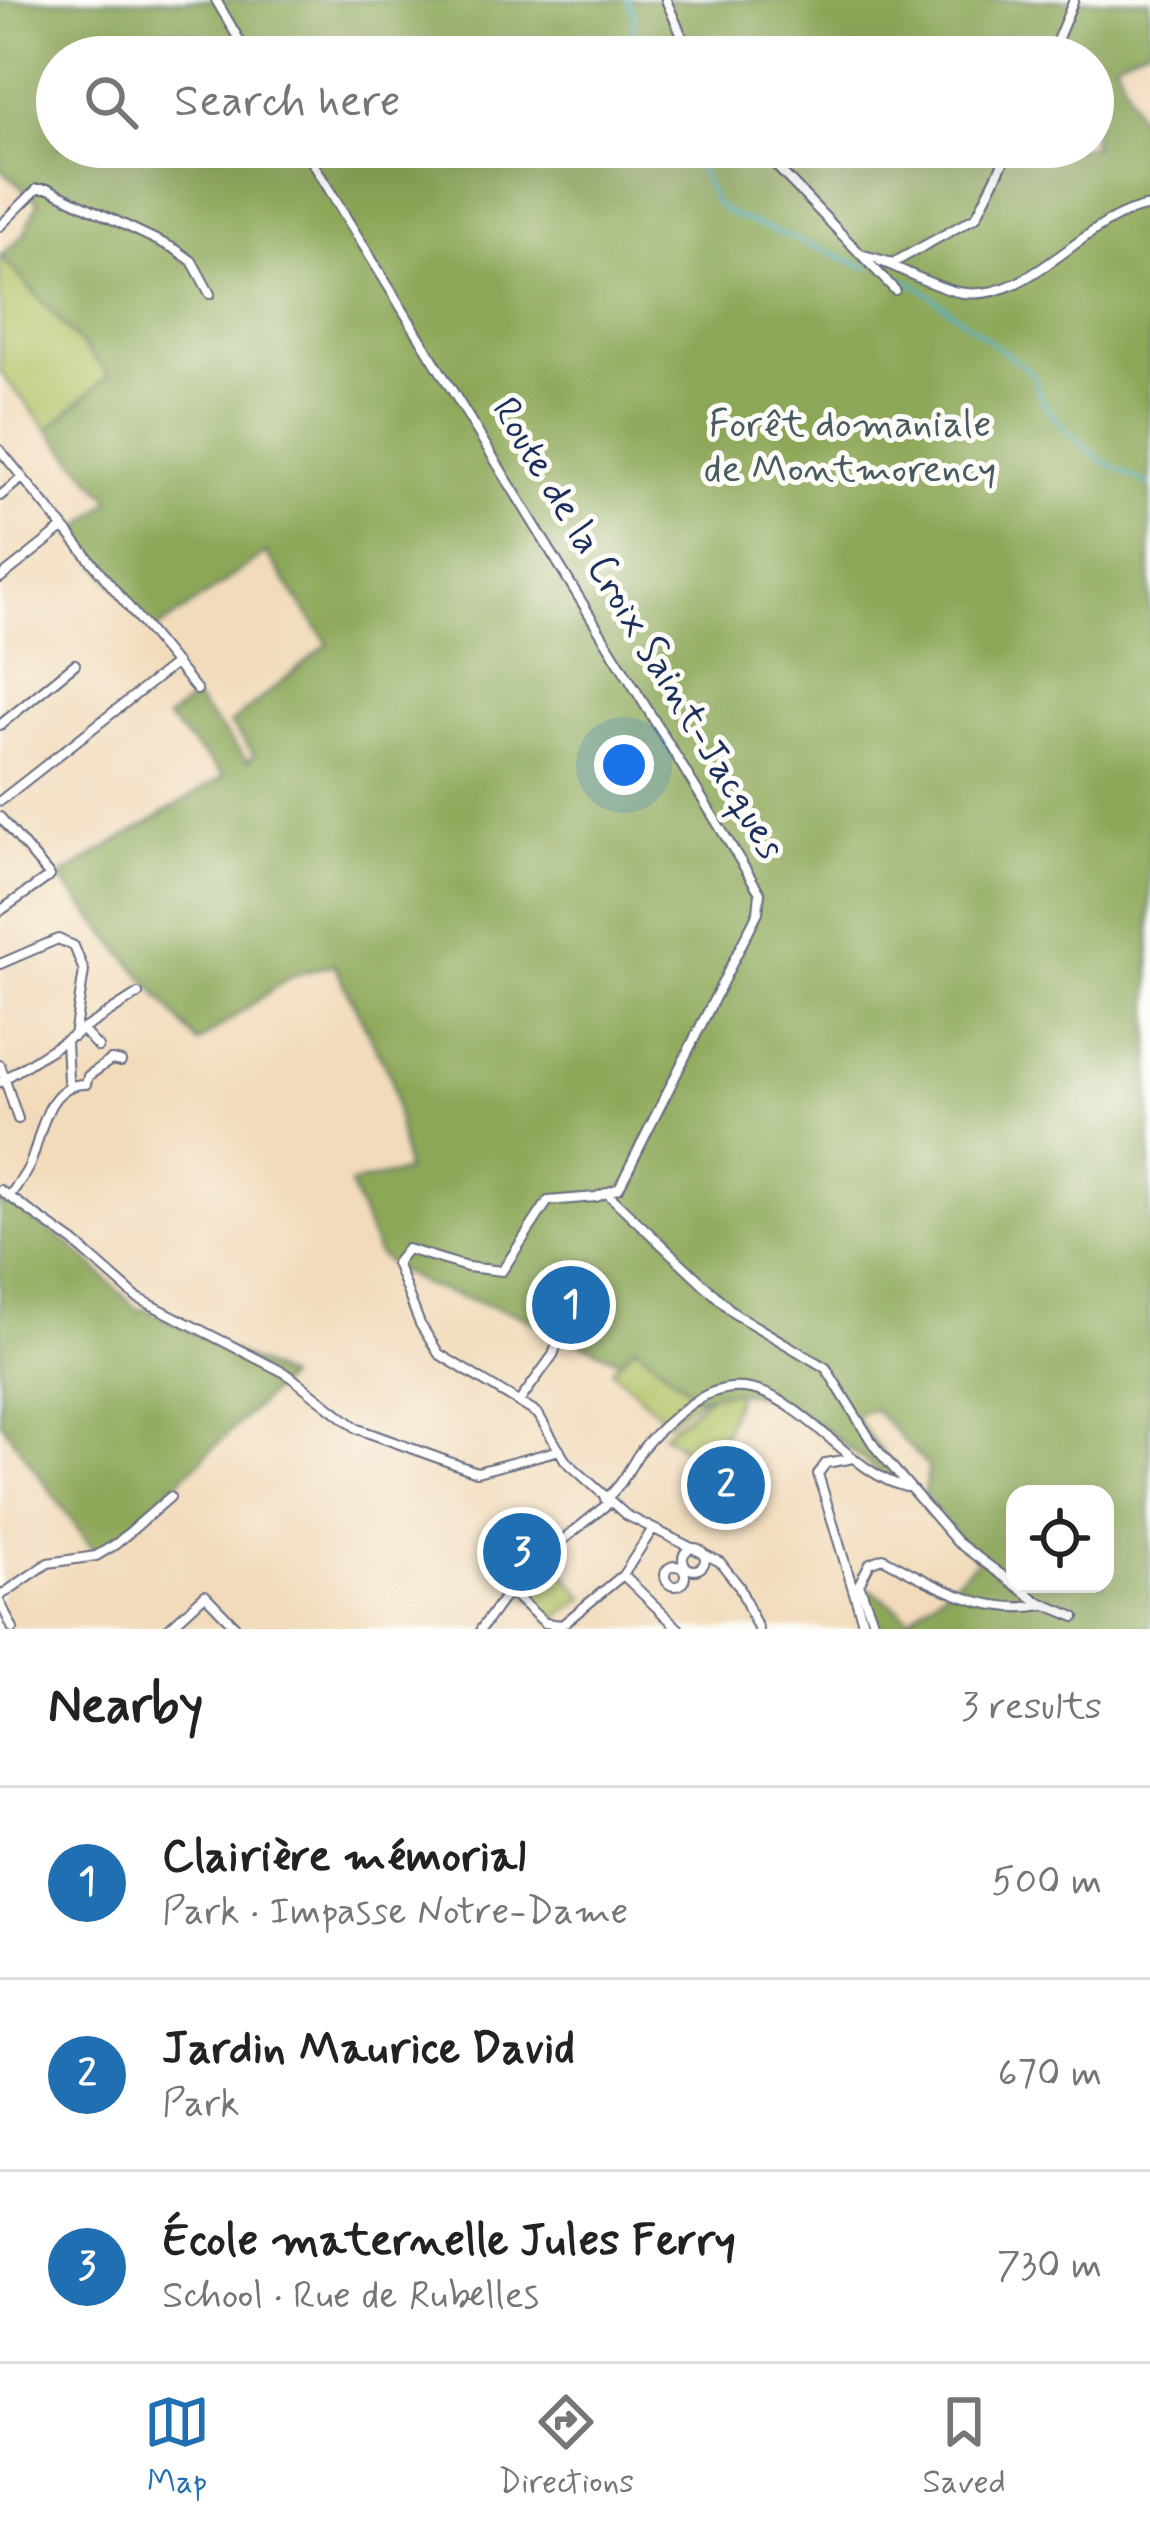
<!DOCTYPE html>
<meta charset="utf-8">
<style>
:root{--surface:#fff;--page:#f6f6f6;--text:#222;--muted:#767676;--line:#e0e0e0;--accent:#1f6fb2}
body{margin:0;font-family:Mynerve,sans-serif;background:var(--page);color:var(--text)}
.controls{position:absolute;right:36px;bottom:36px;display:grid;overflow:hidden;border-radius:24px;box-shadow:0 12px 48px #0002}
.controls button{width:108px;height:108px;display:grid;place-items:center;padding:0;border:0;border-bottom:3px solid var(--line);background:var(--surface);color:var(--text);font:60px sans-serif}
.you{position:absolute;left:624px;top:765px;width:42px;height:42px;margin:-30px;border:9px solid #fff;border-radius:50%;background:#1a73e8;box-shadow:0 0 0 18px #1a73e833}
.badge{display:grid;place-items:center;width:78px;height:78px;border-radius:50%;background:var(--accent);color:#fff;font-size:39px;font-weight:700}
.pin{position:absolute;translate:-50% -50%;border:6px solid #fff;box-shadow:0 3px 12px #0006}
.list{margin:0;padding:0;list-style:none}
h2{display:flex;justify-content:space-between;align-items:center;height:156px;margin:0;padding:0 48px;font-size:51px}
h2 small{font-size:39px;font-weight:400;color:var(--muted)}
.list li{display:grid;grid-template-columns:78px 1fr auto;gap:36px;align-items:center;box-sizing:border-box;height:192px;padding:0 48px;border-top:3px solid var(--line)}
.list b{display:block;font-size:45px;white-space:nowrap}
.list p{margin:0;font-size:39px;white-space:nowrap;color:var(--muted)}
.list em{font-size:39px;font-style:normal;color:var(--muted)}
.icon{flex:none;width:66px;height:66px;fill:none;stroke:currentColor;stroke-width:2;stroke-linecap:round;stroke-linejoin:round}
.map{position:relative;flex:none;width:1150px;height:1629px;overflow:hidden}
.search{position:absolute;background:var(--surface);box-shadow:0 12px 48px #0002;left:36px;right:36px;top:36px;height:132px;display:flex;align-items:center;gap:30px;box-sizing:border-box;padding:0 42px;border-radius:66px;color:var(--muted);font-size:45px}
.sheet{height:732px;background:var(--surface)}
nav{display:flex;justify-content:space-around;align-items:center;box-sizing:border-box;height:168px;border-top:3px solid var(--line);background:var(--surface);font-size:33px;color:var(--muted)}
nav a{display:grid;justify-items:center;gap:6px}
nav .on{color:var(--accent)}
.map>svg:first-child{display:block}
</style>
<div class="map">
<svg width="1150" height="1629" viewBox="0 0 1150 1629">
<rect width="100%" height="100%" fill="#fdfcf7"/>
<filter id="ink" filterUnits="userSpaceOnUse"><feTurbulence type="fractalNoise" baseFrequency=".00833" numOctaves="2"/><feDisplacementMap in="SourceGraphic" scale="24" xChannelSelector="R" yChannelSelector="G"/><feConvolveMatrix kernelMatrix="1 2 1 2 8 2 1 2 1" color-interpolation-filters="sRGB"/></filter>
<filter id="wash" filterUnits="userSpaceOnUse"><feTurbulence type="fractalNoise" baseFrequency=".004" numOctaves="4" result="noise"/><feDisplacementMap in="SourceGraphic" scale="48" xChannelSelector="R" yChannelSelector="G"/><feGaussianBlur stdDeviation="2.7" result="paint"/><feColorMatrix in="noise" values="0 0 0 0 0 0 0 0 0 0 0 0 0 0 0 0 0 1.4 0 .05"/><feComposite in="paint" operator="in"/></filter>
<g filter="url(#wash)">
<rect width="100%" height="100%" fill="#f2dbbb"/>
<!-- green -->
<path fill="#b2c163" stroke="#667860" stroke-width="3" d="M0 255 109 375 48 430 0 372Z
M693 1276 770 1339 825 1369 853 1417 833 1443C778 1388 733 1364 668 1422L612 1370Z
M738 1392 717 1455 704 1446 695 1457 663 1434 714 1393Z
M550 1555 585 1598 552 1621 519 1584Z"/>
<!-- forest -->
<path fill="#8da759" stroke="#546b5c" stroke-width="3" fill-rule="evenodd" d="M0 0H1150V45L1115 61 1150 144V1629H870L856 1599 870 1589 910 1618 978 1561 923 1495 929 1468 874 1409 854 1416 908 1487 891 1483C833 1438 777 1372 699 1398L635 1345 620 1361 520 1315 429 1287 396 1269 378 1254 350 1184 406 1171 392 1080 334 964 291 976 198 1043 59 877 224 776 167 719 194 698 248 761 254 754 230 724 328 644 266 553 153 632 73 534 111 500 48 430 109 375 1 256 24 234 38 202 0 168ZM57 57H1093V147H57ZM1015 1494H1105V1584H1015Z
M0 1196 73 1247 139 1311 144 1308 286 1378 113 1544 95 1553 0 1421Z"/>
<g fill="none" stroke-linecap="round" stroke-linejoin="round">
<!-- stream -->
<path stroke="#4cb4ca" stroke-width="3" d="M627 0 634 14 630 57
M689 147 715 203 732 215 869 268
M893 275 917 285 1033 374 1042 401 1063 427 1101 460 1150 486"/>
</g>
</g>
<g filter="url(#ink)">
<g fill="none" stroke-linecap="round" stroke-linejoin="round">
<defs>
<path id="minor" d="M216 0 249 57
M666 0 691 57
M1050 57 1074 0
M303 147 760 893 758 912 619 1188 596 1197 548 1201 502 1271 467 1267 407 1249 396 1263 420 1324 439 1354 538 1414 565 1460 626 1515 720 1562 739 1586 758 1629
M758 147 895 290
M0 226 37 189H49L175 249 192 261 210 294
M860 254 893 263 976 217 1011 147
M880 261C905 270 931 286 958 292 1032 306 1081 217 1150 206
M0 450 197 690
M0 496 22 478
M0 578 63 528
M0 725 75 664
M0 801 176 663
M0 817 50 876 0 911
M0 964 58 939 74 946 84 971 74 1036
M83 1031 98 1047
M66 1042 68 1080
M0 1065 18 1119
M0 1082 138 994
M0 1190 75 1243 136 1297 287 1374 358 1429 477 1472 560 1450
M609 1195 735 1314 826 1368 875 1447 957 1542 1037 1601 1075 1617
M9 1197C16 1186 25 1176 30 1164 42 1135 45 1083 86 1084L88 1076 111 1060 121 1062
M519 1402 553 1355 571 1307
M849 1459 826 1463 818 1474 865 1629
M605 1499C622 1486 627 1472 638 1455 650 1437 674 1416 691 1404 776 1343 833 1470 906 1487
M683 1559a11 11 0 1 1 22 0a11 11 0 1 1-22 0Z
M665 1576a10 10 0 1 1 20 0a10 10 0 1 1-20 0Z
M623 1575 679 1629
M511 1592 545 1623 562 1625 623 1575 652 1530
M0 1596 48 1563 96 1556 116 1544 170 1497
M0 1602 13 1629
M168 1629 205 1595 238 1629
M481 1629 521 1574 610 1502
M876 1629 859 1584 870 1563 883 1558C932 1584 984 1616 1043 1605"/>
</defs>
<!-- minor casing -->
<use href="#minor" stroke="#666b7f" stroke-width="12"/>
<!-- minor -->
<use href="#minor" stroke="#fff" stroke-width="8"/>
</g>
</g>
<g text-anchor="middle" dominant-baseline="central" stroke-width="10" stroke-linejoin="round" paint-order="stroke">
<!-- park labels -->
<g font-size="39" fill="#485b60" stroke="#fdfcf7">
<text x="850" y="425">Forêt domaniale<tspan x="850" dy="45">de Montmorency</tspan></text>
</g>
<!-- street labels -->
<g font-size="39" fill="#1b2f5e" stroke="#fdfcf7">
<text transform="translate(637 629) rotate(59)">Route de la Croix Saint-Jacques</text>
</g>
</g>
</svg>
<div class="controls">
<button><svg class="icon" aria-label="locate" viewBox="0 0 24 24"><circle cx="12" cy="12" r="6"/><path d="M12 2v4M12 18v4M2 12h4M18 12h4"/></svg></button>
</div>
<div class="you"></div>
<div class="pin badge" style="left:571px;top:1305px">1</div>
<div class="pin badge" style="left:726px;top:1485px">2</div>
<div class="pin badge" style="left:522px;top:1552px">3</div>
<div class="search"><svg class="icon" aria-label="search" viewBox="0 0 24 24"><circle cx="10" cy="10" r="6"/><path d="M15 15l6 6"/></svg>Search here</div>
</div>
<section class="sheet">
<h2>Nearby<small>3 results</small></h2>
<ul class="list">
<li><span class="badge">1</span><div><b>Clairière mémorial</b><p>Park · Impasse Notre-Dame</p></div><em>500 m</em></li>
<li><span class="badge">2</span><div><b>Jardin Maurice David</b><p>Park</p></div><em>670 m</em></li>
<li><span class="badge">3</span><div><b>École maternelle Jules Ferry</b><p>School · Rue de Rubelles</p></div><em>730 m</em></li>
</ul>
</section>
<nav>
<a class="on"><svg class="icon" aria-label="map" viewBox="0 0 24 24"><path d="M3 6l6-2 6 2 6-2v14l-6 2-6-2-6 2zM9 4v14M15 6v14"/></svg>Map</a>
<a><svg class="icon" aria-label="directions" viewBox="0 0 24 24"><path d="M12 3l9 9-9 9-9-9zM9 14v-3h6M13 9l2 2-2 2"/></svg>Directions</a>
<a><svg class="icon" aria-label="saved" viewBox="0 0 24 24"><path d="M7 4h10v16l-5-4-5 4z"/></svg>Saved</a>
</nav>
